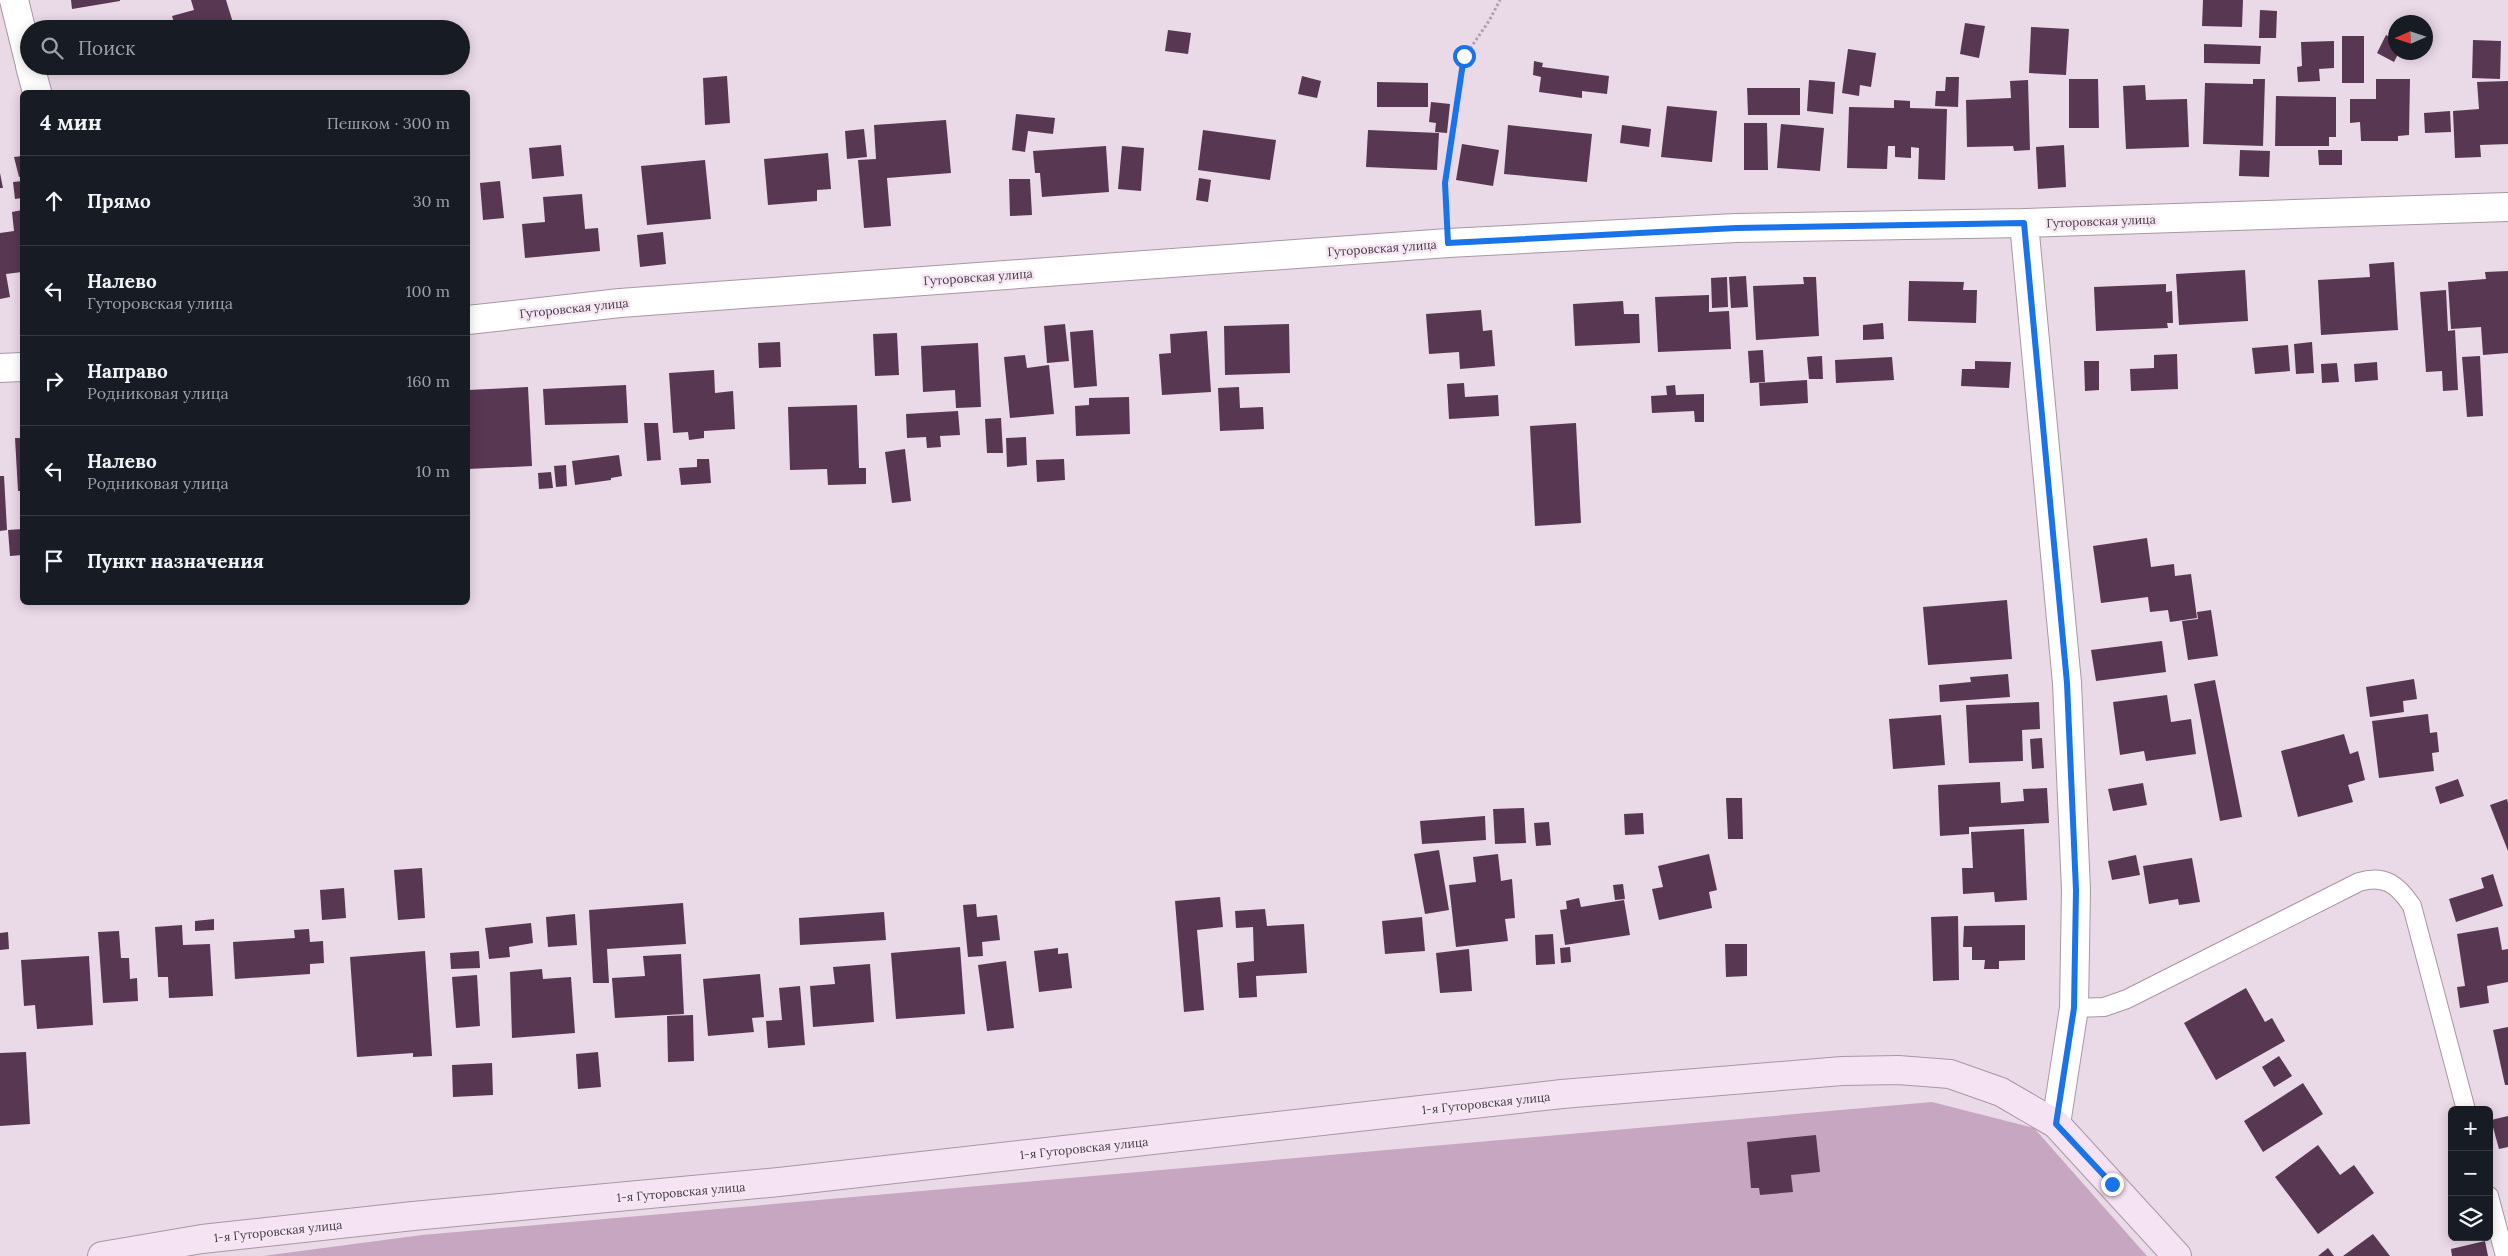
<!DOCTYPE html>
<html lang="ru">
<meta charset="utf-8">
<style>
:root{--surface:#171b24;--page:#20242c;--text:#f1f3f6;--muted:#9ea1a6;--line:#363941}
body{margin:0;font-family:Lora,serif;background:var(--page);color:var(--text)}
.controls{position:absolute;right:15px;bottom:15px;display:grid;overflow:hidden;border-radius:8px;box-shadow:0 2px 12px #0003}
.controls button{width:45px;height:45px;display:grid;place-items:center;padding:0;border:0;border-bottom:1px solid var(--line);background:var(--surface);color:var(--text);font:25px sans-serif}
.compass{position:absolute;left:2388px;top:15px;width:45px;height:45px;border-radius:50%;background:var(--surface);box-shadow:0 2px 12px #0003;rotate:267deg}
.stop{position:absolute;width:15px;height:15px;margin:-11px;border:4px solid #1a73e8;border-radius:50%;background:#fff}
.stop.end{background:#1a73e8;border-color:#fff;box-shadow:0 1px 5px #0008}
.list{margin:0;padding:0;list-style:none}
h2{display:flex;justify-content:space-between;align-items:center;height:65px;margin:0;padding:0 20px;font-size:21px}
h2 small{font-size:16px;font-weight:400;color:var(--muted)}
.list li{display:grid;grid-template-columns:32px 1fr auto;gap:15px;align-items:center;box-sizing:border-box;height:90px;padding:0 20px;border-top:1px solid var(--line)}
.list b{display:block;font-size:19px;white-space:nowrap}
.list p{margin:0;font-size:16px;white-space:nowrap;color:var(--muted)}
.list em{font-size:16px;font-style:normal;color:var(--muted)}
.icon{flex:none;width:28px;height:28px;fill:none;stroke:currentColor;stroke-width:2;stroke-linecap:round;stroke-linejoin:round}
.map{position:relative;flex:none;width:2508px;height:1256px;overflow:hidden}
.search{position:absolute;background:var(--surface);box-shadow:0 2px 12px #0003;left:20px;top:20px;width:450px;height:55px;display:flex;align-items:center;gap:12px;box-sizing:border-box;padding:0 18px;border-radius:28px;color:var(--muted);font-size:19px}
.panel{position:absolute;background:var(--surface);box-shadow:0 2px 12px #0003;left:20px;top:90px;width:450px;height:515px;border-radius:8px}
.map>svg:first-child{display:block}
</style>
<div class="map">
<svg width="2508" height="1256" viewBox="0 0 2508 1256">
<rect width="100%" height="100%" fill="#ead9e7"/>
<!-- green -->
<path fill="#c7a6c2" d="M1932 1102 2034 1128 2147 1256H263L422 1235Z"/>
<!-- building -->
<path fill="#583753" d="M71 0H120V1L72 9Z
M191 0H226L234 26 224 29H176L172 16 194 10Z
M2203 0H2243L2242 27 2202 26Z
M2260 10 2277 11 2276 38H2259Z
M1965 23 1985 26 1979 58 1960 54Z
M2031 27 2069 29 2066 75 2029 73Z
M1168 30 1191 33 1188 54 1165 51Z
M2386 35 2396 40V52H2399L2394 62 2377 53Z
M2342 36H2364V83H2342Z
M2473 40 2501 41 2500 79 2472 78Z
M2334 41V68L2319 69 2320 81 2298 82 2297 67 2302 66 2301 42Z
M2204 44 2261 46 2260 64 2204 63Z
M1848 49 1876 53 1871 87 1860 85 1859 96 1842 93Z
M1534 61 1543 63 1542 67 1609 76 1607 94 1582 91V98L1539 92 1541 77 1533 75Z
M727 76 730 123 705 125 703 78Z
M1302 76 1321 81 1317 98 1298 94Z
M1946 77H1959L1958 107 1935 106 1936 91H1945Z
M2069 79H2098L2099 128H2069Z
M2253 79H2265L2263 146 2203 144 2205 83 2253 84Z
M2376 79H2410L2409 135 2398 136V141H2361L2360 122 2350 123V99H2376Z
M1809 80 1835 82 1833 114 1807 111Z
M2028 80 2030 150 2014 151 2013 146 1967 147 1966 100 2011 98 2010 81Z
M2508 81V144L2480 145 2481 157 2455 158 2453 111 2479 109 2477 82Z
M1377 82 1428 83V107H1377Z
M2145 85 2146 100 2187 99 2189 147 2126 149 2123 86Z
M1747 88H1800V115H1748Z
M2276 96 2336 97V137H2329V146H2275Z
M1894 100 1910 101V108L1947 109 1945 180 1918 179 1919 148 1911 147V158L1895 157V146H1888L1887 169 1847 168 1849 107 1894 108Z
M1431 102 1450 104 1447 133 1435 132 1436 123 1429 122Z
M1667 106 1717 111 1712 162 1661 157Z
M2450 111 2451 132 2425 133 2424 113Z
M1016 114 1055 118 1053 134 1028 131 1025 152 1012 150Z
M946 120 951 173 887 178 891 226 864 228 858 160 876 159 874 125Z
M1744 123H1767L1768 170H1744Z
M1781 124 1824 128 1820 171 1777 168Z
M1508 125 1592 134 1587 182 1504 174Z
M1622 125 1651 129 1649 147 1620 143Z
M864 129 867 157 847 159 845 131Z
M1203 130 1276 140 1270 180 1198 170Z
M1368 130 1439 133 1437 170 1366 167Z
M1462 144 1499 150 1493 186 1456 180Z
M561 145 564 176 532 179 529 148Z
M2064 145 2066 187 2038 189 2036 147Z
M1106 146 1109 192 1042 197 1040 173H1035L1033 151Z
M1122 146 1144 148 1141 191 1118 189Z
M2240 150 2270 151 2269 177 2239 176Z
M2318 150H2342V165H2319Z
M828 153 831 189 817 190V201L768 205 764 159Z
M22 156V176L19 177 14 157Z
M705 160 711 219 647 225 641 166Z
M0 173 3 188H0Z
M1199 178 1211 180 1208 202 1196 200Z
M1009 179H1030L1032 215 1010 216Z
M22 181V198L15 199 13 182Z
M500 181 504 218 483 220 480 183Z
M582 194 585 229 598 228 600 251 525 258 522 224 545 222 543 197Z
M22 210V244H20L22 272 6 274 10 297 0 299V233L14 231 12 212Z
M663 232 666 264 640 267 637 235Z
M2394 262 2398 330 2321 335 2318 280 2370 277 2369 264Z
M2245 270 2248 321 2179 325 2176 274Z
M2508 271V353L2483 355 2481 327 2451 329 2448 282 2486 279 2485 272Z
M1746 276 1748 307 1731 308 1729 277Z
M1727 277 1728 307 1712 308 1711 278Z
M1803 277H1816L1819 336 1756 340 1753 286 1804 284Z
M1909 281 1964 282 1963 290H1977L1976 323 1908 321Z
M2166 284V292L2172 291 2173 323H2167L2168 328 2096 331 2094 287Z
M2446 290 2448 331 2455 330 2458 390 2443 391 2442 371 2426 372 2420 292Z
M1709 295V312L1729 311 1731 349 1658 352 1655 297Z
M1623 301 1624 314H1639L1640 343 1575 346 1573 304Z
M1481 310 1483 331 1492 330 1495 366 1460 369 1459 352 1429 354 1426 314Z
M1883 323 1884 339 1863 340V325Z
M1065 324 1069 361 1047 363 1044 326Z
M1289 324 1290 373 1225 375 1224 326Z
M1093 330 1097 386 1074 388 1070 332Z
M1207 331 1211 392 1162 395 1159 354 1171 353 1170 334Z
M897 333 899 375 875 376 873 334Z
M780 342 781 367 759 368 758 343Z
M2312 342 2314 373 2296 374 2294 344Z
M978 343 981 407 956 408 955 390 923 392 921 346Z
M2288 345 2290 371 2255 374 2252 348Z
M1763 350 1765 382 1750 383 1748 351Z
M2177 354 2178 389 2131 391 2130 369 2154 368V355Z
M1025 355 1027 368 1049 365 1054 414 1010 418 1004 357Z
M1822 356 1823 379H1809L1807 357Z
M2480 356 2483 416 2467 417 2462 357Z
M1892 357 1894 380 1836 383 1835 360Z
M1975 361 2011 362 2009 388 1961 386 1962 369H1975Z
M2084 361H2099V390L2085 391Z
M2377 362 2378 380 2355 382 2354 364Z
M2337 363 2339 382 2322 383 2321 364Z
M714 370 715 393 733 391 735 429 704 431V438L689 440 688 432 673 433 669 373Z
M1807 380 1808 403 1760 406 1759 383Z
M1464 383 1465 397 1498 395 1499 416 1449 419 1447 384Z
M626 385 628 423 545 425 543 389Z
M1675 385 1676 395 1704 394V422H1695L1694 411 1652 413 1651 396 1667 395 1666 386Z
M528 387 532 466 468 469V390Z
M1239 387 1240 408 1263 407 1264 429 1220 431 1218 388Z
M1129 397 1130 434 1076 436 1075 406 1089 405V398Z
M857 405 859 468H866V484L828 485 827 469 790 470 788 407Z
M958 411 960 435 940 436 941 447 927 448 926 437 907 438 906 414Z
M1001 418 1003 453H987L985 419Z
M644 423H658L661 460 647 461Z
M1576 423 1581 523 1535 526 1530 426Z
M1026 437 1027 465 1007 467 1006 438Z
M15 438H22V491H18Z
M905 449 911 501 892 503 885 452Z
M619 455 622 476 611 478V480L575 485 572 461Z
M697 459H709L711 483 681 485 679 468 697 467Z
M1064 459 1065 480 1037 482 1036 460Z
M566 465 567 486 556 487 554 466Z
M551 472 553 488 539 489 538 473Z
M0 476H4L7 530 0 531Z
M22 529V555L10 556 8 530Z
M2147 538 2151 567 2174 564 2175 576 2191 574 2197 618 2170 622 2168 610 2150 612 2148 597 2101 603 2093 546Z
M2007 600 2012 659 1928 665 1923 607Z
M2211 610 2218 656 2188 660 2182 621 2198 619 2197 612Z
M2162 641 2166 672 2096 681 2091 650Z
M2008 674 2010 697 1940 702 1939 685 1971 682 1970 677Z
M2414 679 2417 699 2403 701 2404 712 2370 717 2366 687Z
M2215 680 2242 817 2220 821 2194 684Z
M2167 695 2171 722 2191 719 2196 754 2146 761 2144 751 2120 755 2113 702Z
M2039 702 2040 729 2022 730 2023 761 1969 763 1966 705Z
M2428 714 2430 733 2437 732 2439 752 2432 753 2434 771 2379 778 2372 721Z
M1941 715 1945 765 1893 769 1889 719Z
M2344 734 2350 754 2358 751 2365 780 2348 785 2353 802 2298 817 2281 751Z
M2042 738 2044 768 2032 769 2030 739Z
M2458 779 2464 796 2440 804 2435 787Z
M2000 782 2001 803 2024 801 2023 789 2047 788 2049 823 1969 827V834L1940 836 1938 785Z
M2143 783 2147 805 2113 811 2108 789Z
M1726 798H1742L1743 839H1728Z
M2507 799 2508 803V851L2490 805Z
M1524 808 1526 843 1495 844 1493 809Z
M1643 813 1644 834 1625 835 1624 814Z
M1485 816 1486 840 1422 844 1420 821Z
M1549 822 1551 845 1536 846 1534 823Z
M2024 829 2027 900 1995 902 1994 892 1963 894 1962 868H1973L1971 832Z
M1439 850 1449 910 1425 914 1414 854Z
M1498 854 1501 881 1512 879 1515 918 1505 919 1508 941 1456 947 1449 885 1476 882 1473 857Z
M1709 854 1717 890 1709 892 1712 908 1659 920 1652 889 1663 887 1658 866Z
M2136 855 2140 875 2112 880 2108 861Z
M2192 858 2200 902 2179 905 2178 899 2149 904 2143 866Z
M422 868 425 918 398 920 394 870Z
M2493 874 2503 906 2456 922 2449 899 2484 888 2481 878Z
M1623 884 1625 899 1615 900 1613 885Z
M344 888 346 918 322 920 320 890Z
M1220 897 1223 927 1197 930 1204 1010 1184 1012 1175 901Z
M1579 898 1581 907 1624 900 1630 935 1565 945 1560 910 1567 909 1566 901Z
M683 903 686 944 607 949 609 983H593L589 910Z
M976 904 977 917 997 915 1000 940 982 942 983 956 968 957 963 905Z
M1265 909 1267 926 1304 924 1307 973 1256 976 1257 997 1239 998 1237 963 1254 961 1253 927 1236 928 1235 911Z
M884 912 886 940 800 945 799 918Z
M575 914 577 945 548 947 546 917Z
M1958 916 1959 980 1933 981 1931 917Z
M1422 917 1425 951 1385 954 1382 921Z
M214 919V930L195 931V921Z
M531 923 533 943 509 947 510 957 489 959 485 928Z
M182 925 183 945 210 944 213 996 169 998 168 977H158L155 927Z
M2025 925V960L1999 961V969H1984L1985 960H1972V947H1963L1964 926Z
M2498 927 2502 950 2508 949V982L2487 986 2489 1003 2460 1008 2457 987 2465 986 2457 934Z
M309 929 310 942 323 941 324 963 310 964V974L235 979 233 942 295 938 294 930Z
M119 931 121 958H129L130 979 137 978 138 1001 103 1003 98 932Z
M8 932 9 949 0 950V933Z
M1553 934 1555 964 1536 965 1535 935Z
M1725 944H1747V976L1726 977Z
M960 947 965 1014 896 1019 891 953Z
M1570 947 1571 962 1561 963 1560 948Z
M1058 948V954L1068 953 1072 988 1039 992 1034 951Z
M1469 949 1472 991 1440 993 1436 953Z
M425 951 432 1056 413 1057V1053L357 1057 350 957Z
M479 951 480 968 451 969 450 953Z
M681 954 684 1014 615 1018 612 978 645 976 643 956Z
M89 956 93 1025 37 1029 35 1005 24 1006 21 960Z
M1006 961 1014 1028 987 1031 978 965Z
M870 964 874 1022 813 1027 810 986 835 984 833 967Z
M542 969 543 979 571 977 575 1033 512 1038 510 972Z
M760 974 764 1017 752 1018 754 1032 708 1036 703 979Z
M477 975 480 1026 456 1028 452 977Z
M800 986 805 1045 768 1048 766 1021 782 1020 779 988Z
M2246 988 2265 1022 2272 1018 2285 1041 2216 1080 2184 1023Z
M693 1015 694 1061 668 1062 667 1016Z
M2508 1027V1085H2505L2493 1030Z
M26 1052 30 1124 0 1126V1053Z
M598 1052 601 1087 578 1089 576 1054Z
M2279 1056 2292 1076 2274 1087 2262 1067Z
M492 1063 493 1095 453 1097 452 1065Z
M2303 1083 2323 1114 2263 1152 2244 1121Z
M2508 1116V1147L2499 1149 2491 1120Z
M1816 1135 1820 1172 1791 1175 1793 1192 1760 1195 1759 1188H1751L1747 1142Z
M2318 1145 2340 1175 2354 1165 2374 1193 2318 1234 2275 1177Z
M2373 1234 2390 1256H2343Z
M2485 1241 2488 1256H2452L2451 1249Z
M2328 1248 2334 1256H2318Z"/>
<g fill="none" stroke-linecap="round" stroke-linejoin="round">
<defs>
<path id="lane" d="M2074 1008 2104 1007 2127 999 2359 882C2385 874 2398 885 2412 906L2466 1110
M2489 1196 2505 1256"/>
<path id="street" d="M14 0 29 61
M30 66 37 92
M2024 223 2067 683 2076 890 2074 1008 2056 1124
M468 320 620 303 1448 243 1736 228 2024 223 2508 207
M0 368 22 367"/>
<path id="secondary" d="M102 1256 202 1239 413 1216 779 1182 1562 1094 1842 1071 1898 1070 1950 1074 2001 1092 2056 1124 2177 1256"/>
</defs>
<!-- lane casing -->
<use href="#lane" stroke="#a797a4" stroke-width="20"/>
<!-- street casing -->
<use href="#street" stroke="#a797a4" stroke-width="30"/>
<!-- secondary casing -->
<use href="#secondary" stroke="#a797a4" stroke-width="30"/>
<!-- path -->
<path stroke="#ada0ab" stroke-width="3" stroke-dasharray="2.5 2.5" stroke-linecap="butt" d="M1446 210 1445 183 1465 56 1489 21 1500 0"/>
<!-- lane -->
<use href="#lane" stroke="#fff" stroke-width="18"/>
<!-- street -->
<use href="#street" stroke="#fff" stroke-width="28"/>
<!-- secondary -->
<use href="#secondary" stroke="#f5e2f2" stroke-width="28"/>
</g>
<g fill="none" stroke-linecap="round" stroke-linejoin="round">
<!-- route -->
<path stroke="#1a73e8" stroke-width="6" d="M1464 56 1445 183 1448 243 1736 228 2024 223 2067 683 2076 890 2074 1008 2056 1124 2112 1184"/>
</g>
<g text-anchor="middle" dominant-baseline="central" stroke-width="5" stroke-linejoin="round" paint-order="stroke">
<!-- street labels -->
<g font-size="12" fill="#413b40" stroke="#f7e6f4">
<text transform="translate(2101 221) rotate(-2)">Гуторовская улица</text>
<text transform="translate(1382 248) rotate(-4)">Гуторовская улица</text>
<text transform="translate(978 277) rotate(-4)">Гуторовская улица</text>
<text transform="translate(574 308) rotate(-6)">Гуторовская улица</text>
<text transform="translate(1486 1103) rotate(-6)">1-я Гуторовская улица</text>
<text transform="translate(1084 1148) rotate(-6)">1-я Гуторовская улица</text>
<text transform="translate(681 1192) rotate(-5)">1-я Гуторовская улица</text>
<text transform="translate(278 1231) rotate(-6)">1-я Гуторовская улица</text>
</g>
</g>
</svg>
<div class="controls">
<button>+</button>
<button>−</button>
<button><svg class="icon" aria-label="layers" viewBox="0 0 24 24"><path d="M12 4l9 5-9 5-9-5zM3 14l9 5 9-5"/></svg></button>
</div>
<svg class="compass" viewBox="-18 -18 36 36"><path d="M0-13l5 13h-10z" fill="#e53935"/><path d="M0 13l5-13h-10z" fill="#9ea1a6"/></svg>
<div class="stop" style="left:1464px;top:56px"></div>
<div class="stop end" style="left:2112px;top:1184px"></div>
<div class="search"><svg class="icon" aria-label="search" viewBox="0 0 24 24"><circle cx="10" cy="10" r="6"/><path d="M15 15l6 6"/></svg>Поиск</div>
<section class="panel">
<h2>4 мин<small>Пешком · 300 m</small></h2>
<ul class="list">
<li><svg class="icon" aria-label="ahead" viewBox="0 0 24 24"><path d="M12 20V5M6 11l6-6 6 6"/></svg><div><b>Прямо</b></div><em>30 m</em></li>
<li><svg class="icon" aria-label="left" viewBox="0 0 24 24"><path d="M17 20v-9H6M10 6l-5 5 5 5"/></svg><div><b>Налево</b><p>Гуторовская улица</p></div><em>100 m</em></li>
<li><svg class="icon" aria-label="right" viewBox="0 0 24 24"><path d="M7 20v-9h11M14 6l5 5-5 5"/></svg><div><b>Направо</b><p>Родниковая улица</p></div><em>160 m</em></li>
<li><svg class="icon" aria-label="left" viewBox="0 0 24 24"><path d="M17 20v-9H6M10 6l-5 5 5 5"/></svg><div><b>Налево</b><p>Родниковая улица</p></div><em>10 m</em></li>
<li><svg class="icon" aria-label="arrive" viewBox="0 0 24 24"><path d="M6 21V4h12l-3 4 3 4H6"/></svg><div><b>Пункт назначения</b></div></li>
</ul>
</section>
</div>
